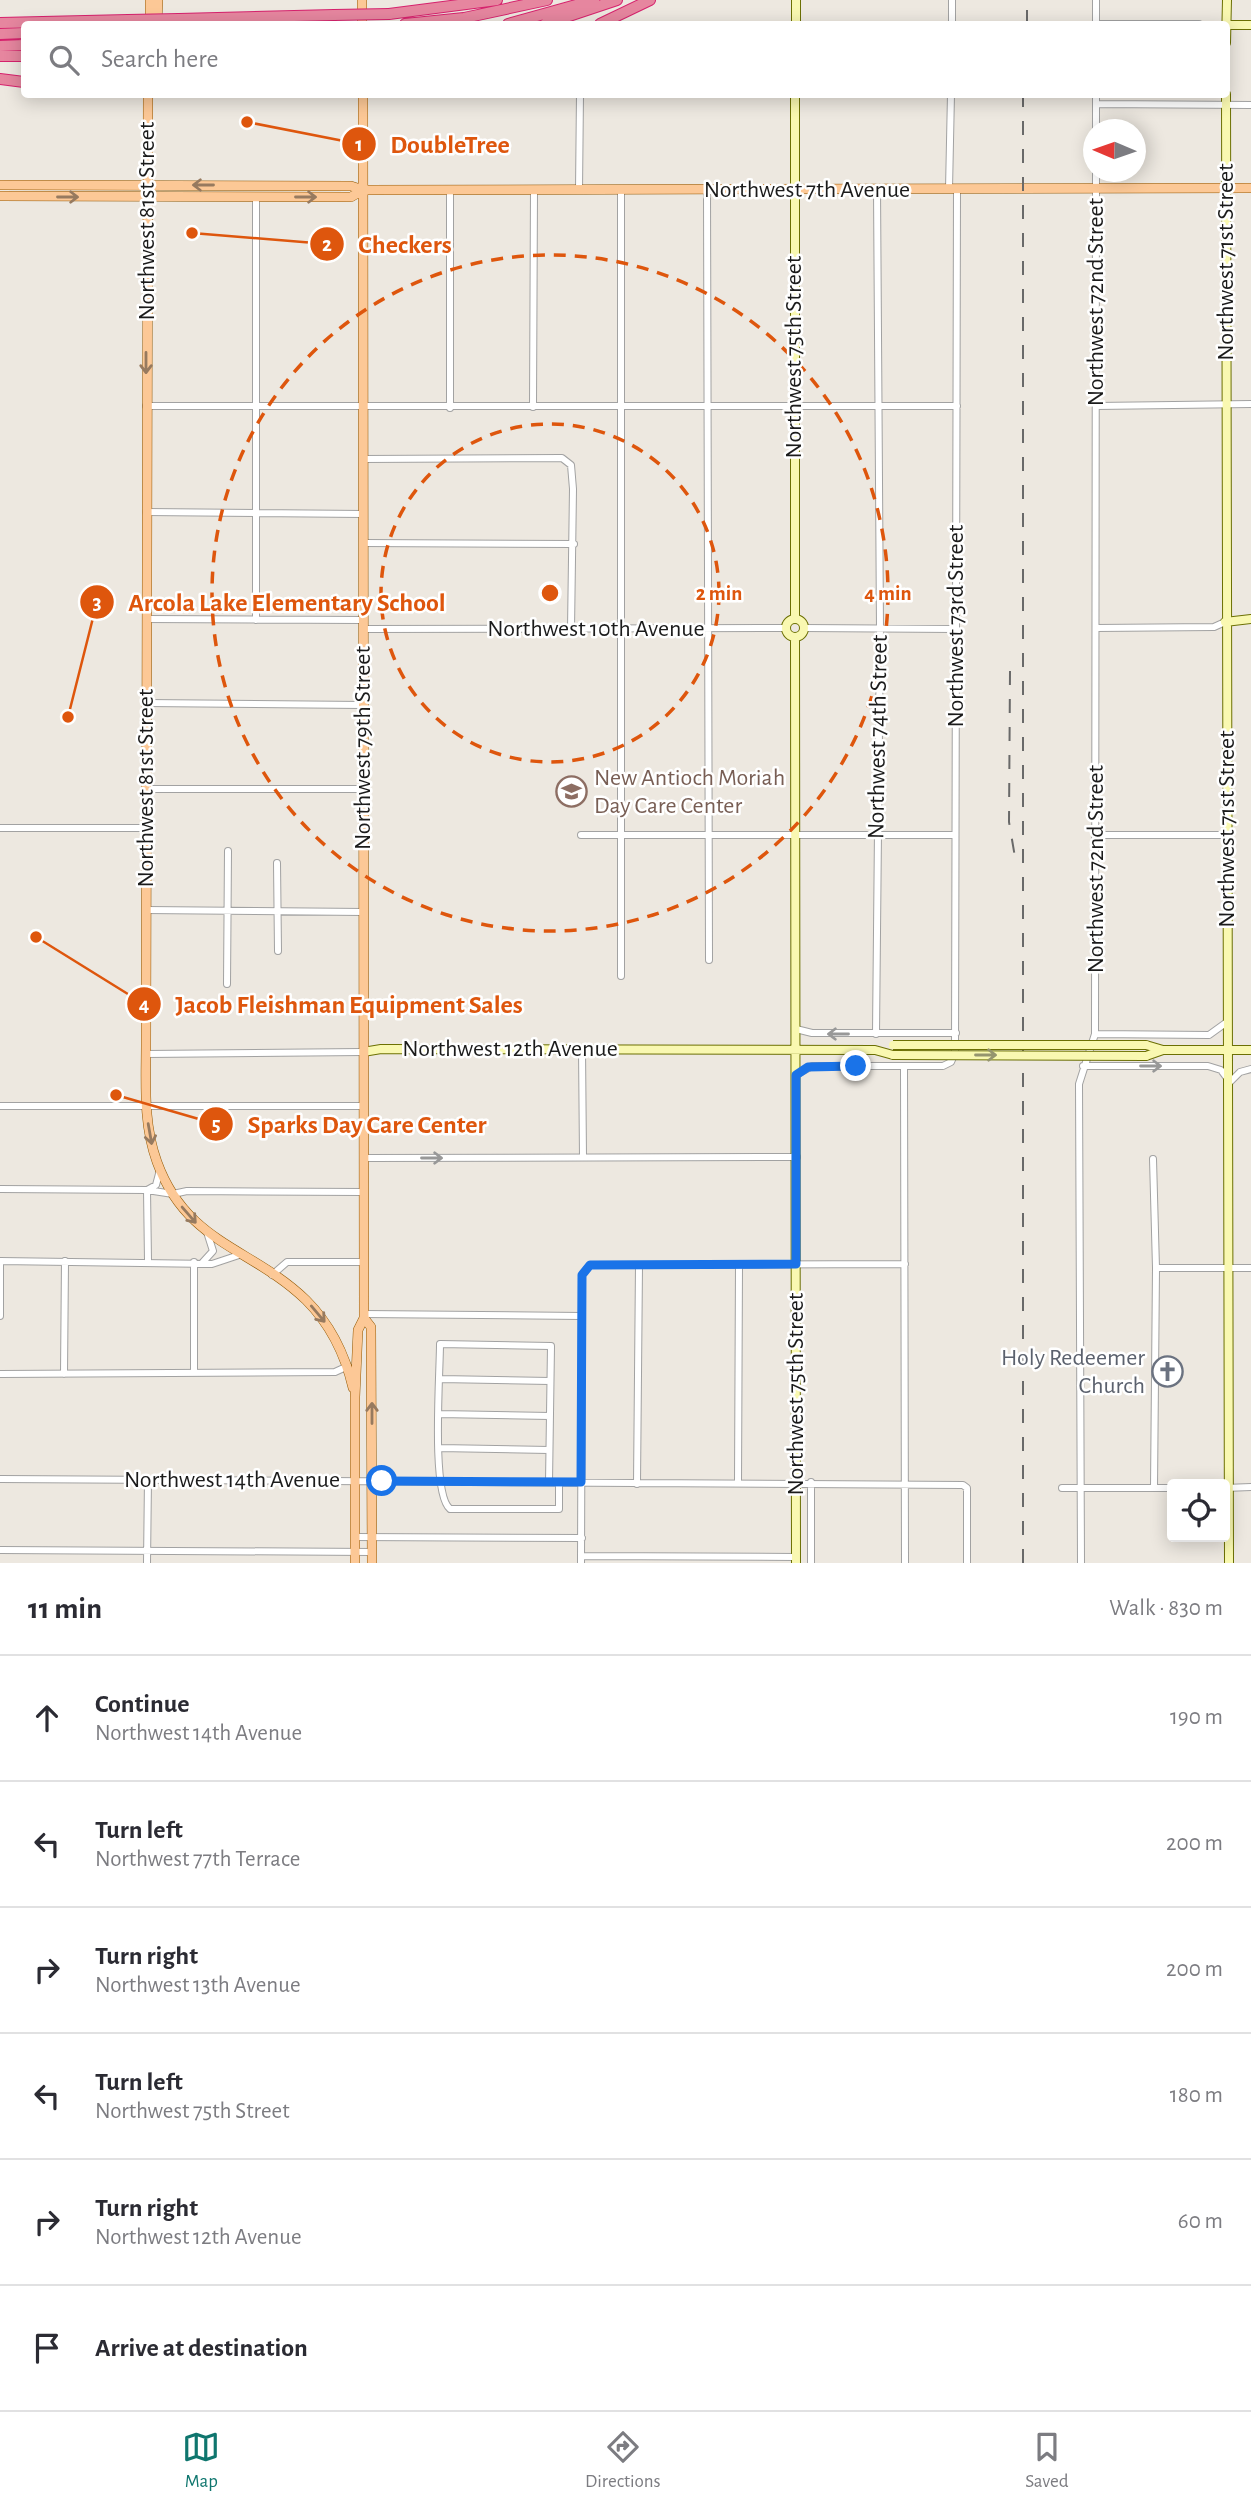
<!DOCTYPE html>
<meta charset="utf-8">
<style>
:root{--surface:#fff;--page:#f2f2f3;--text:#2b2b33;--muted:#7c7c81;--line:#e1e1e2;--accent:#0f766e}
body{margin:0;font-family:"Alegreya Sans",sans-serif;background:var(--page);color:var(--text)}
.controls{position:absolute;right:21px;bottom:21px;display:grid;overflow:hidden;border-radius:7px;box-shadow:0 4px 18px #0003}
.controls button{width:63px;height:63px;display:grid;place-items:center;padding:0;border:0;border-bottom:2px solid var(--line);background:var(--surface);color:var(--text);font:35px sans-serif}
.compass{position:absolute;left:1083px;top:119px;width:63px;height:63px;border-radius:50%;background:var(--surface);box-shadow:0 4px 18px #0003;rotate:272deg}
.stop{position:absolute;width:21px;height:21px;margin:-16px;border:5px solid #1a73e8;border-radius:50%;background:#fff}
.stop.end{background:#1a73e8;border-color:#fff;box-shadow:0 2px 7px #0008}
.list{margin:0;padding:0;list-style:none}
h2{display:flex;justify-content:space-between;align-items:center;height:91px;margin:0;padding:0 28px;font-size:30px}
h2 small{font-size:23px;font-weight:400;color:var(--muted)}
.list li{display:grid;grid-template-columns:46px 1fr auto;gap:21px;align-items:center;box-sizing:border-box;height:126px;padding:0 28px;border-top:2px solid var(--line)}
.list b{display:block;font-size:26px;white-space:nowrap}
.list p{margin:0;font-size:23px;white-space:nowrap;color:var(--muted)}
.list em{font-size:23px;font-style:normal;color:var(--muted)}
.icon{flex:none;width:38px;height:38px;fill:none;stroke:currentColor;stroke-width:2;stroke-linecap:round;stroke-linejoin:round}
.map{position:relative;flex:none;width:1251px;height:1563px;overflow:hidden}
.search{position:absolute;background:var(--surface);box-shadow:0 4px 18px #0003;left:21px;right:21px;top:21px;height:77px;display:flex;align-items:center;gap:18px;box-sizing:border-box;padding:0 24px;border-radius:7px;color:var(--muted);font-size:26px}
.sheet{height:847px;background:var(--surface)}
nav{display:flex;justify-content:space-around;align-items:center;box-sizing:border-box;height:98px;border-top:2px solid var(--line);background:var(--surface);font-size:19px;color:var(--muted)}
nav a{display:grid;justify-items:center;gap:4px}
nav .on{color:var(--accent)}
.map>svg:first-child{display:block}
</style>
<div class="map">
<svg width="1251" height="1563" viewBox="0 0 1251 1563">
<rect width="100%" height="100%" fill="#ede8e0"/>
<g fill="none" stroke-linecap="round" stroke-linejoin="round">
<defs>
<path id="street" d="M952 24V0
M1096 24H1199
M1096 24V0
M1096 104 1251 105
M1096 130V94
M949 189 951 94
M450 190V408
M579 190 580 94
M621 190V976
M707 190 709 960
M256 197V620
M146 406H957
M1096 406 1251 404
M533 407 534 190
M363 459 562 458 571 465 573 489 571 629
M146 512 363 514
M363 543 574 544
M146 619 363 620
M803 628 956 629
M1096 628 1214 627 1225 622
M363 629 786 628
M146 703 363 705
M146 789H363
M0 828H146
M581 835H955
M1096 835H1228
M277 863 278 951
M146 910 364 912
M227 984 228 851
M796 1029 812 1033H956
M876 1034 880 628 877 189
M1095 1034 1209 1035 1227 1022
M582 1049 583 1157
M146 1054 363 1052
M1083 1066H1208L1221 1070 1227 1078
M904 1068 905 1563
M796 1075 812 1066H943L951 1062 955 1053 957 189
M1228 1084 1240 1072 1251 1069
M0 1106H363
M364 1158 797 1157
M1153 1159 1156 1268 1154 1488
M0 1189 147 1190 173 1194 187 1191 364 1192
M147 1190 148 1261
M147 1190 156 1185 160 1170
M0 1261 212 1264 239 1255
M203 1262 213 1251 207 1232
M1156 1268H1251
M272 1275 287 1262H364
M364 1314 582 1316
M0 1316V1261
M194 1372V1262
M0 1374 335 1372 348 1366
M64 1374 65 1261
M440 1379 550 1381
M439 1414 550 1416
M439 1448 549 1450
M0 1479 963 1485 967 1488V1563
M549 1482 551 1346 440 1344C440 1374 431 1494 450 1509H559V1482
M738 1483 739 1265
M637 1484 639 1265
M1062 1488H1172
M1225 1488 1251 1487
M355 1537 582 1538
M0 1550 372 1552
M581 1556 796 1557
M147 1563 148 1479
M581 1563 582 1275 590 1265 905 1264
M811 1563V1482
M1081 1563 1079 1084 1095 1034 1096 172"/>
<path id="secondary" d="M796 24V0
M1227 25H1251
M1226 43 1227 0
M1226 94 1229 1563
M795 619V94
M786 628a9 9 0 1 1 18 0a9 9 0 1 1-18 0Z
M1225 622 1251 619
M795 637 796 1563
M1146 1045 1163 1050H1251
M363 1052 381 1049 875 1050 893 1055
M1146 1056 1163 1050"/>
<path id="primary" d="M362 0V24
M150 24V0
M157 24 158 0
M148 94 146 1045C146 1084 143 1124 157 1162 187 1244 251 1247 306 1300 331 1325 345 1354 353 1388
M0 185 351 186 363 190 1251 188
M0 196 351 197 363 190
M364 1318 371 1327 372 1563
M355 1563V1397L358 1330 364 1318 363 94"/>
<path id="highway" d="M389 14 497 0
M179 19 334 15
M0 23 128 20
M405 24 464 18 547 0
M508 24 594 0
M545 24 617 0
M600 24 650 0
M0 34 24 33
M0 46 24 45
M0 56H24
M0 79 24 82"/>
</defs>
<!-- street casing -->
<use href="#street" stroke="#a2a2a2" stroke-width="8"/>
<!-- secondary casing -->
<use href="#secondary" stroke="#6c7004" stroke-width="10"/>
<!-- primary casing -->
<use href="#primary" stroke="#925700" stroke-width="10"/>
<!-- highway casing -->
<use href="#highway" stroke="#d6226d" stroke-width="12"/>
<!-- street -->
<use href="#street" stroke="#fff" stroke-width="6"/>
<!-- secondary -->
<use href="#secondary" stroke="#f9f8b1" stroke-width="8"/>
<!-- primary -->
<use href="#primary" stroke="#fcc896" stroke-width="9"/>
<!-- highway -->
<use href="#highway" stroke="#e6869f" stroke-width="10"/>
<!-- rail -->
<path stroke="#696969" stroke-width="2" stroke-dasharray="14 14" stroke-linecap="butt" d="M1027 24V0
M1010 671 1009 822 1016 863
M1023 1563V94"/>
<defs>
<path id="secondary-bridge" d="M893 1045H1146
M893 1055 1146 1056"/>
<path id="highway-bridge" d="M334 15 389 14
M128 20 179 19"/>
</defs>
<!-- secondary-bridge casing -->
<use href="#secondary-bridge" stroke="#6c7004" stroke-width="10" stroke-linecap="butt"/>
<!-- highway-bridge casing -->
<use href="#highway-bridge" stroke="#d6226d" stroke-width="12" stroke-linecap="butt"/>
<!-- secondary-bridge -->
<use href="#secondary-bridge" stroke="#f9f8b1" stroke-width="8"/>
<!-- highway-bridge -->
<use href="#highway-bridge" stroke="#e6869f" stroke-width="10"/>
</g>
<!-- one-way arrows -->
<defs><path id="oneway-shaft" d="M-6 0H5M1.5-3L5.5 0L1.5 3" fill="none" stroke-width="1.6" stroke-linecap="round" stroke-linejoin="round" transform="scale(1.75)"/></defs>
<g stroke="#977a5f">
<use href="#oneway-shaft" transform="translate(203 185) rotate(-180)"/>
<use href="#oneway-shaft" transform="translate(68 197)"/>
<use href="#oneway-shaft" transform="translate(306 197)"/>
<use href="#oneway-shaft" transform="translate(146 363) rotate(90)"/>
<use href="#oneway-shaft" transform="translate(150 1134) rotate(80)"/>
<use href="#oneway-shaft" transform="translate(189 1215) rotate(49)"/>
<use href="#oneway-shaft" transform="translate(318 1314) rotate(50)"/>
<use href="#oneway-shaft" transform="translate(372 1413) rotate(-90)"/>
</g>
<g stroke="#989898">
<use href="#oneway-shaft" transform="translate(838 1034) rotate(-180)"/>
<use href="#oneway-shaft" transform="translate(1151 1066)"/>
<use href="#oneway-shaft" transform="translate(432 1158)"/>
</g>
<use stroke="#95956e" href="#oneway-shaft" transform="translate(986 1055)"/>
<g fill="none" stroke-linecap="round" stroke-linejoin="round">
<!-- route -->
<path stroke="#1a73e8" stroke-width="9" d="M382 1481 581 1482 582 1275 590 1265 796 1264V1075L808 1067 856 1066"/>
</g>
<!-- distance rings -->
<g fill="none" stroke="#de560d" stroke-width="3.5" stroke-dasharray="12 9">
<circle cx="550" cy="593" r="169"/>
<circle cx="550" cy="593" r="338"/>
</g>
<!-- icons -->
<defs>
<symbol id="school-ring" viewBox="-11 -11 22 22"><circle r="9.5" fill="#fff" stroke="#8d6e63" stroke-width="1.5"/><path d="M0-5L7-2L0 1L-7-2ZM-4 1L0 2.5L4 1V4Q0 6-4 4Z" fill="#8d6e63"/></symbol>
<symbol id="church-ring" viewBox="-11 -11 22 22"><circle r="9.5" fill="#fff" stroke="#6b7280" stroke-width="1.5"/><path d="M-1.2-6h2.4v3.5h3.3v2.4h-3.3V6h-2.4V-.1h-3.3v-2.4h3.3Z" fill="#6b7280"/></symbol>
</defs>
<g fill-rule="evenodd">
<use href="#school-ring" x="554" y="774" width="35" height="35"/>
<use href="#church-ring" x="1150" y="1354" width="35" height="35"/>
</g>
<g text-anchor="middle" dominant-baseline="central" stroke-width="5" stroke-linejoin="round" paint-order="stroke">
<!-- street labels -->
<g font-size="24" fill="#1b1b1b" stroke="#fff">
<text x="807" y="190">Northwest 7th Avenue</text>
<text transform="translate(147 221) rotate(-90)">Northwest 81st Street</text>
<text transform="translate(1226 262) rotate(-90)">Northwest 71st Street</text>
<text transform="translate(1096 302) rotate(-90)">Northwest 72nd Street</text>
<text transform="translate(794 357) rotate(-90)">Northwest 75th Street</text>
<text transform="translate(956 626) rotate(-90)">Northwest 73rd Street</text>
<text x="596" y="629">Northwest 10th Avenue</text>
<text transform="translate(878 737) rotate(-89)">Northwest 74th Street</text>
<text transform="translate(363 748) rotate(-90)">Northwest 79th Street</text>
<text transform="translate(146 788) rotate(-90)">Northwest 81st Street</text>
<text transform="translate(1227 829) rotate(-90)">Northwest 71st Street</text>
<text transform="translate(1096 869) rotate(-90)">Northwest 72nd Street</text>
<text x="510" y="1049">Northwest 12th Avenue</text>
<text transform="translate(796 1394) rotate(-90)">Northwest 75th Street</text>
<text x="232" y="1480">Northwest 14th Avenue</text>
</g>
<!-- education labels -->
<g font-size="24" fill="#785e54" stroke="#fff" text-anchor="start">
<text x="594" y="778">New Antioch Moriah<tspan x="594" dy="28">Day Care Center</tspan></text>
</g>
<!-- worship labels -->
<g font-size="24" fill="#5b616d" stroke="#fff" text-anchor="end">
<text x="1145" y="1358">Holy Redeemer<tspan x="1145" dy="28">Church</tspan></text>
</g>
</g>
<circle cx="550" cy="593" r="10" fill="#de560d" stroke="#fff" stroke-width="3.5"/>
<g font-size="21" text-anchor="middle" font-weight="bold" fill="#de560d" stroke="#fff" stroke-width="5" stroke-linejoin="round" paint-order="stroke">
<text x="719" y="600">2 min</text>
<text x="888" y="600">4 min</text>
</g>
<!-- callouts -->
<path fill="none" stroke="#de560d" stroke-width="2.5" d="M247 122L359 144M192 233L327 244M68 717L97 602M36 937L144 1004M116 1095L216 1124"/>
<g fill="#de560d" stroke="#fff" stroke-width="2.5">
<circle cx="247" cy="122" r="7"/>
<circle cx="192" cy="233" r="7"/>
<circle cx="68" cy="717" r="7"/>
<circle cx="36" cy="937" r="7"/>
<circle cx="116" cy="1095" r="7"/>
<circle cx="359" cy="144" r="18"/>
<circle cx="327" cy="244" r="18"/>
<circle cx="97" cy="602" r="18"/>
<circle cx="144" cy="1004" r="18"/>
<circle cx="216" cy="1124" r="18"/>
</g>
<g font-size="21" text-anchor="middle" font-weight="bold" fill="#fff">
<text x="359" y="151">1</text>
<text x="327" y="251">2</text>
<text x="97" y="609">3</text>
<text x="144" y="1011">4</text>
<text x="216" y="1131">5</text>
</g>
<g font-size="26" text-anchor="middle" font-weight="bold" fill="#de560d" stroke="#fff" stroke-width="5" stroke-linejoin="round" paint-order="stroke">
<text x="450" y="153">DoubleTree</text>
<text x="405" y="253">Checkers</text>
<text x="287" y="611">Arcola Lake Elementary School</text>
<text x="349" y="1013">Jacob Fleishman Equipment Sales</text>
<text x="367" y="1133">Sparks Day Care Center</text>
</g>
</svg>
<div class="controls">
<button><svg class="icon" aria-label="locate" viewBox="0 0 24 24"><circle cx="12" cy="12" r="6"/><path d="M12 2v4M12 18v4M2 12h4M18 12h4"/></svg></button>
</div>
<svg class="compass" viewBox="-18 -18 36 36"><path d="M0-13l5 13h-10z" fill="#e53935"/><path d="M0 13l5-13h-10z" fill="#7c7c81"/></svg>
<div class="stop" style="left:382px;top:1481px"></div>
<div class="stop end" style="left:856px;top:1066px"></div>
<div class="search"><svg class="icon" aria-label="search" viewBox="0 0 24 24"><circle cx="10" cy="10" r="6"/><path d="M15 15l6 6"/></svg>Search here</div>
</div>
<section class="sheet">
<h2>11 min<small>Walk · 830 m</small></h2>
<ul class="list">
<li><svg class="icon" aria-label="ahead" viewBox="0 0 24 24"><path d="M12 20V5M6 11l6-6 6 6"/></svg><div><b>Continue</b><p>Northwest 14th Avenue</p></div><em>190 m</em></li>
<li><svg class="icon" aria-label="left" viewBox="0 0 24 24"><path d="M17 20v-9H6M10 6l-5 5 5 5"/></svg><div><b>Turn left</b><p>Northwest 77th Terrace</p></div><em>200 m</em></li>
<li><svg class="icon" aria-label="right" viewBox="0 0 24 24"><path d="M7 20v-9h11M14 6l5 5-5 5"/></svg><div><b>Turn right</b><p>Northwest 13th Avenue</p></div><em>200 m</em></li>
<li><svg class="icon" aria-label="left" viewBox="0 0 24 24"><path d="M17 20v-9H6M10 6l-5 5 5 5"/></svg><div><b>Turn left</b><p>Northwest 75th Street</p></div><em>180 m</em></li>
<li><svg class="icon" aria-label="right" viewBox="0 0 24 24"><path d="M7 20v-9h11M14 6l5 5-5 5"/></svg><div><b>Turn right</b><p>Northwest 12th Avenue</p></div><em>60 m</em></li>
<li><svg class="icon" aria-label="arrive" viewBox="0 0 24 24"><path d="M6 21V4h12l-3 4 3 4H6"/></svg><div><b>Arrive at destination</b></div></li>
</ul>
</section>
<nav>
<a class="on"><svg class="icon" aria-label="map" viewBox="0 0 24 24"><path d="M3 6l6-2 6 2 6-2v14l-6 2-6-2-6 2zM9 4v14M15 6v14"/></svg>Map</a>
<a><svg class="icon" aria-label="directions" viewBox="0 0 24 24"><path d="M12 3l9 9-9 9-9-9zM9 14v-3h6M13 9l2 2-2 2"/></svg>Directions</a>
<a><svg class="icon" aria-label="saved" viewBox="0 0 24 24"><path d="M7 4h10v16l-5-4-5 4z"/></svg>Saved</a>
</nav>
